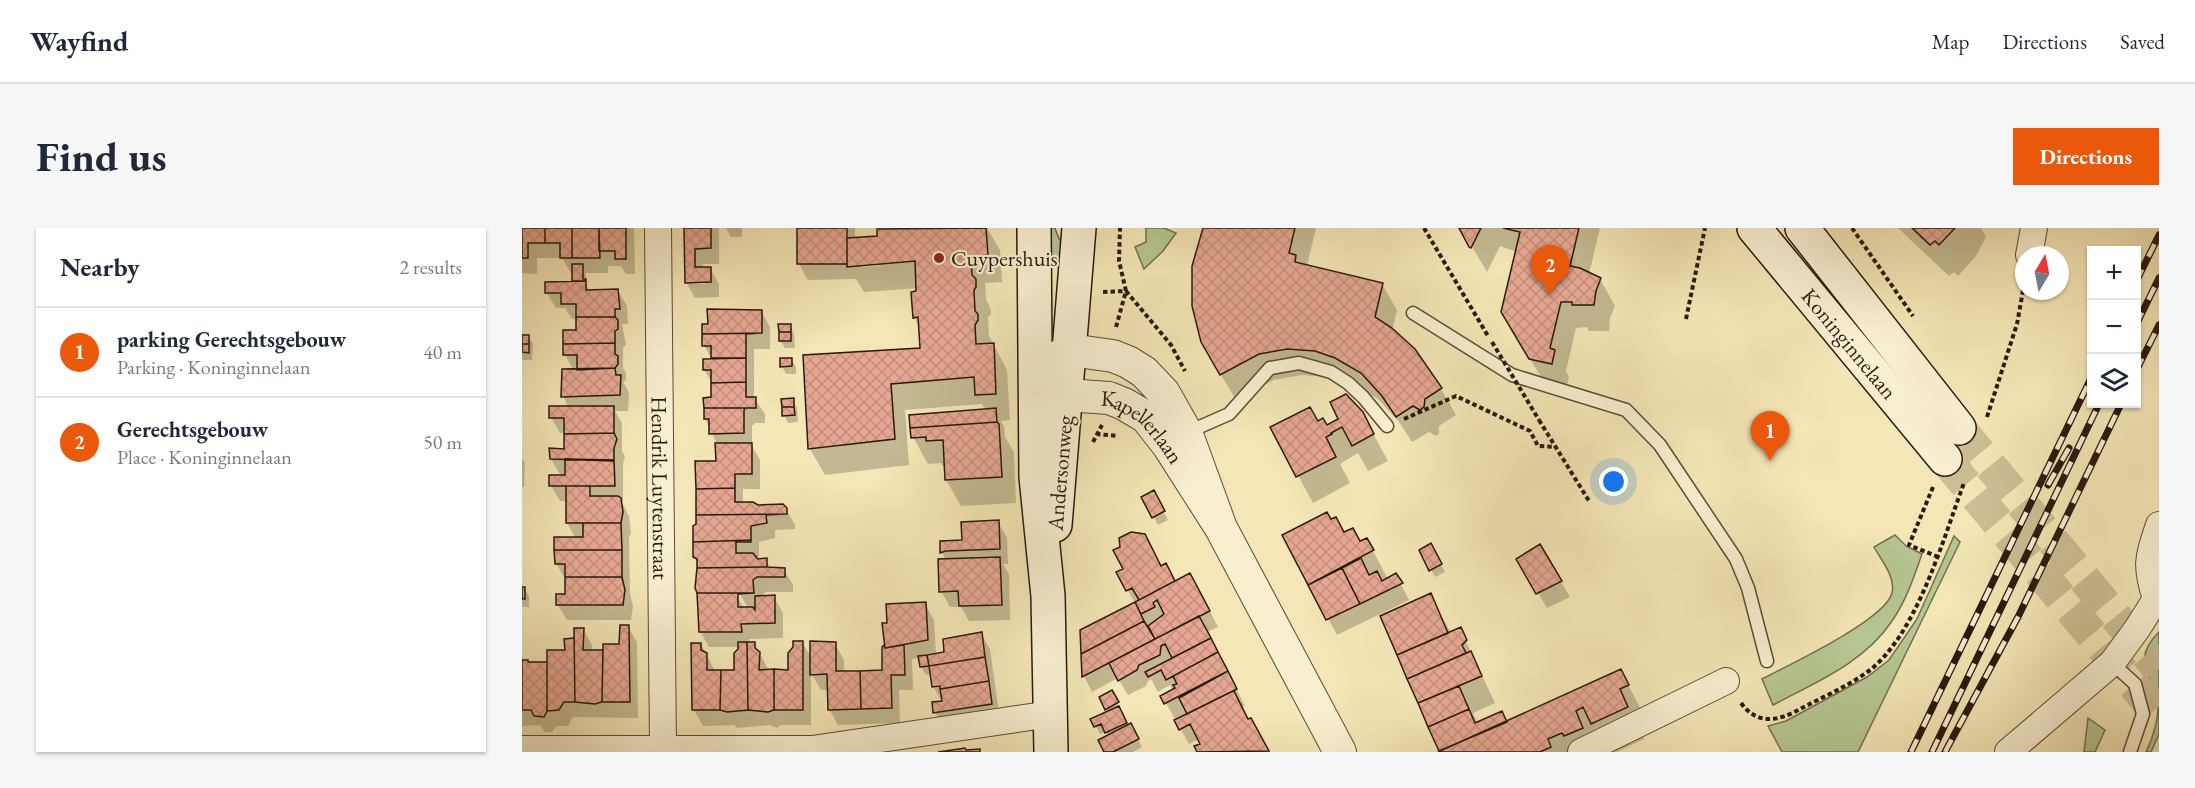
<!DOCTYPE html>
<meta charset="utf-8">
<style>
:root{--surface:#fff;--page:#f6f6f7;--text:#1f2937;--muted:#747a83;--line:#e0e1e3;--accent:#ea580c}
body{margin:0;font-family:"EB Garamond",serif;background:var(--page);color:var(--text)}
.controls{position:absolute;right:18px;top:18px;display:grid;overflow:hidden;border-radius:0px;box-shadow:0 2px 4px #0004}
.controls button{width:54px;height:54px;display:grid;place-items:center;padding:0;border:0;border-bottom:2px solid var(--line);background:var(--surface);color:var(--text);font:30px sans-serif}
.compass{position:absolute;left:1493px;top:18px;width:54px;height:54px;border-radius:50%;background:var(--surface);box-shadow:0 2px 4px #0004;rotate:10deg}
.you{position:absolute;left:1092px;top:254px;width:21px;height:21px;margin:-15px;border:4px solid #fff;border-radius:50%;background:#1a73e8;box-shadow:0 0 0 9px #1a73e833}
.badge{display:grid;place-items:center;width:39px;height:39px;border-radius:50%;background:var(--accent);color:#fff;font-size:20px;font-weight:700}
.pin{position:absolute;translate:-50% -50px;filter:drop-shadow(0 2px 3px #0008)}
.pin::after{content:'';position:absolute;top:32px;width:21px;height:18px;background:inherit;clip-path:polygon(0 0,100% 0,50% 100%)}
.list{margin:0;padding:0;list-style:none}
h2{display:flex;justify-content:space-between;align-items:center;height:78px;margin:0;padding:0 24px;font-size:26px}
h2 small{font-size:20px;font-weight:400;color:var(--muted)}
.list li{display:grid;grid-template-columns:39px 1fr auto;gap:18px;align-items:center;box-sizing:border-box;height:90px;padding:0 24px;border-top:2px solid var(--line)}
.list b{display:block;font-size:22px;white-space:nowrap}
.list p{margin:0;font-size:20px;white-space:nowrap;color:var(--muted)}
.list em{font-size:20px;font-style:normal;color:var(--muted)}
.icon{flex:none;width:33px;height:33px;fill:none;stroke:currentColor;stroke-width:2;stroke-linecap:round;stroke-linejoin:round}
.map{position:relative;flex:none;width:1637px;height:524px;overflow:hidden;border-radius:0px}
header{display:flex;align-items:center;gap:36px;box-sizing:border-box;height:84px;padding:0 30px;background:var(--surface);border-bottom:2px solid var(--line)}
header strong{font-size:28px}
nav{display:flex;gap:33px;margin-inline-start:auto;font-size:21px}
.intro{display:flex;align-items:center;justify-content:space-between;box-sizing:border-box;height:144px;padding:0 36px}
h1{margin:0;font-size:42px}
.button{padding:15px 27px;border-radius:0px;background:var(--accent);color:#fff;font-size:21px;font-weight:700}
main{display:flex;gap:36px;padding:0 36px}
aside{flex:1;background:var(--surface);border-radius:0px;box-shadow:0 2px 4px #0004}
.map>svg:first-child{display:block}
</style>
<header>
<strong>Wayfind</strong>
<nav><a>Map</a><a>Directions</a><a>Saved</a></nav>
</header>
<div class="intro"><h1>Find us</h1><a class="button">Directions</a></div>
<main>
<aside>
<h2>Nearby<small>2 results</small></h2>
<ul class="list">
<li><span class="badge">1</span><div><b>parking Gerechtsgebouw</b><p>Parking · Koninginnelaan</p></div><em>40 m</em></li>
<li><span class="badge">2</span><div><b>Gerechtsgebouw</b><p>Place · Koninginnelaan</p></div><em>50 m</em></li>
</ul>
</aside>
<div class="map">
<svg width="1637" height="524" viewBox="0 0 1637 524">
<defs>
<pattern id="building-cross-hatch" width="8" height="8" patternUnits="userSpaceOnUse" patternTransform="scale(1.5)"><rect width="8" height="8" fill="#e5a791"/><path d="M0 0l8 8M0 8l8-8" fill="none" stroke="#c58f7c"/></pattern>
</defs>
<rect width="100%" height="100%" fill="#f4e6b6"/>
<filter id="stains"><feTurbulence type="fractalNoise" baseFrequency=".00333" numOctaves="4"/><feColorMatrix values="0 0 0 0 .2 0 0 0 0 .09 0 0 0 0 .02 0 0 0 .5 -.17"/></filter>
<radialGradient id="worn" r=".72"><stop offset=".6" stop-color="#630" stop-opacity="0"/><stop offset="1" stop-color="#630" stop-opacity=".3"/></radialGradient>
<!-- green -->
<path fill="#b6c692" stroke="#707050" stroke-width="1.5" d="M526 0H533C539 20 545 15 542 38L526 39Z
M624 0H642L654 5 641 23 622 41 613 19 624 14Z
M1373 307 1384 318 1400 326C1392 349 1384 373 1370 393 1342 435 1294 454 1251 477L1240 451C1267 437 1363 392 1370 365 1374 349 1359 332 1352 319Z
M1432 308 1438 314 1336 524H1260L1246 498 1264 493 1345 449 1367 432 1395 391Z
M1637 404V506L1629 524H1624C1631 510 1637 490 1636 473 1628 445 1610 430 1637 404Z
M1566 490 1583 502 1573 524H1562Z"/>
<!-- shadow -->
<path fill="#0003" fill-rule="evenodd" d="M0 0H112L113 46H104L99 38H86V45H64V57L68 63H96L105 78 106 96H100L104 117 101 119V140L104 145V152L101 154 107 165 106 183H93L100 195V223L103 228 101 236V273H99L107 288 109 305 107 309 108 365 111 378 109 392H45L36 377 45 367 43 351 34 335 54 311 45 295V273H38L29 258 39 248 29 231 44 222V205H38L29 189 47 180 41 168 52 143 43 127 56 103V91H50L43 80H34L24 64 53 55 52 45H49L40 30H15V46L0 45Z
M164 0H197V36H181V40H188L197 56V69L173 70 164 54ZM171 53H183V56H171Z
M204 0H220V9H209Z
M276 0H333V11L357 10 356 2 465 0 478 22 480 54 463 55 464 72 468 79 469 86 466 89 467 108 485 142 488 192 479 193 482 198 483 209 492 224 494 275 439 278 424 252V238H421L419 235 406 236 391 209 464 183 460 176 383 182 387 237 303 247 288 221 283 128 400 121 399 100 392 89 396 60 342 64 334 51 286 52 277 36ZM357 35V38L340 39V36Z
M683 0H794L785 38 860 56 875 82 870 103 892 122 919 161 934 187 917 198V206L914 208 907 204 890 214 877 194 856 171 830 156 809 149 780 147 752 152 714 172 686 125Z
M939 0H1078L1067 46 1078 51 1093 78 1088 90 1087 103H1067L1065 99 1054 100 1044 143 1047 149 1044 161 1024 157 996 111 995 24 978 18 965 44Z
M1376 0H1459L1464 9 1454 28 1436 48 1432 44 1427 48Z
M239 83 248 99V121H232V170L243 186V195H233L230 198V218L238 232V261H221V275L235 279 264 281 273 297V301L253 302V310L237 314V329H233L235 333 244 332 249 341 262 342 271 357V364H244L238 369H252L261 385V410L227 411 228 415H232L246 441 268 443 280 414 290 431 313 416 322 432V444H362V396H366L403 376 412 392 414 427 424 425 459 406 468 421 478 492 422 500 413 484 420 474 411 458 409 446 404 447 399 439 398 430 390 431 391 462H377L378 495 316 497 307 481V462H299L289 445V497H259L255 500 248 497 215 500 212 497 181 498 172 482 179 416 193 443H214L218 419H187L178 403 176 335 173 329 176 297 195 234V216L183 191 191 170V156L182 142 190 132 182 117ZM213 358 226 380H222L210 360Z
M268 98 272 106 273 120H263L258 112Z
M0 108H6L11 116 10 132H0Z
M269 131 274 139V146H264L260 138Z
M271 172 275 180 276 194 266 195 262 187Z
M840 185 866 233 846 243 836 225 818 236 828 255 791 275 750 200 795 195 805 199Z
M0 230 3 235 2 259H0Z
M631 264 646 292 636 297 621 269Z
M476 294 485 310 486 336H481L487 346 488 392 447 393 439 379H428L419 363 424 333 420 324Z
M822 306 838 315 845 312 866 351 874 347 887 372 815 407 762 308Z
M909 317 923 344 913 349 899 323Z
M1018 318 1048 369 1025 380 996 331Z
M639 339 653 355 677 362 696 399 685 404 723 478 720 479 726 493 728 492 747 524H677L674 519 680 516 677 511 667 516 640 468 651 462 648 457 636 464 629 451 626 453 624 458 606 467 596 450 570 464 562 448 559 403 613 375 596 345Z
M0 360H2L7 368V379H0Z
M908 367 929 405 938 401 973 475 951 485 956 495 985 494 1099 443 1123 489 1114 493 1122 511 1095 524H919L860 388Z
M106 399 115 414 116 490 51 489 46 498H34L30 504H23L18 497 0 498V428L3 434 27 435 44 423 61 401 70 417V423H82L98 417Z
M590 464 606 498 608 497 620 519 611 524H584L578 512 586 508 584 504 578 506 570 492 587 484 579 469Z"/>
<!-- building -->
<path fill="url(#building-cross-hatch)" stroke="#2a190d" stroke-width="1.5" d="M0 0H23V15H6V30H0Z
M23 0H50V30H38V15H23Z
M50 0H77L78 30H50Z
M77 0H104V31H93V23H77Z
M162 0H189V20L173 21V39H189V54L163 55Z
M275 0H325V36H275Z
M464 0 466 27 449 29 450 47 454 51V59L452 62 453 83 456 86V92L453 97 454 116 472 115 474 166 453 167 452 149 369 156 373 211 286 221 281 127 398 120 396 89 391 90 389 64 394 63 393 33 325 39V10L355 8V1Z
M681 0H773L767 25 774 27 773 34 861 55 853 89 870 100 893 121 920 160 903 171 902 179 898 182 891 178 874 189 860 168 839 145 813 130 793 123 765 121 737 126 698 147 679 114 670 78V38Z
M937 0H959L949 20 947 19Z
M981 0H1057L1048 38 1058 40 1079 50 1074 63 1072 77H1050V74H1039L1028 120 1033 122 1030 136 1007 131 979 84 998 4Z
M1390 0H1433L1417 17 1413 13 1408 17Z
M50 36H61V51H64V53H50Z
M64 53V62L96 61 98 81H93V89H54V76H39V65H23V54Z
M185 81 240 82V105L180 106V96H186Z
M54 89H93L96 92V101L93 103V115L41 116V102H54Z
M256 96H269V104H257Z
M257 104H269V113H257Z
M240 105 224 106V130H189V118H180V106Z
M0 107H7V116H0Z
M93 115V126L96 128V136L93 140 55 142V127H41V116Z
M0 116H7V125L0 124Z
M224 130V154L189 155V142H181V131Z
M258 130H270V138L258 139Z
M93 140 94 147H99L98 167 39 169 40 141Z
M224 154V169H234V180H182L181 170 189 169V155Z
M824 166 841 184 852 206 830 218 820 199 809 205 810 206 804 209 814 229 774 249 748 199 788 179 796 193 801 190 805 197 816 191 808 174Z
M272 170V179H260L259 171Z
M27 178H92V205L42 206V190H27Z
M260 179H272L273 187 260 188Z
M182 180H224L222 182V205L187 206V191H182Z
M474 180 475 194 388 200 387 187Z
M475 194 477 196 480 249 423 252 421 212 404 213V209L389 210 388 200Z
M92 205 95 211 92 220V233L28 231 27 220 42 221V206Z
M193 215H230V246H213V260L174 261 173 233H194Z
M43 231 92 232 93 258H27V247H43Z
M44 258H68V268H96L99 270 101 284 99 295H44Z
M213 260V274H231L236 277 261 276 265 280V286L174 287V261Z
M632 262 643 283 630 290 619 269Z
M805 284 809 291 814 289 822 304 831 300 838 313 845 310 852 322 786 357 760 307Z
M265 286 244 287 245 295 229 298V312L171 314V298L174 296V287Z
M477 292 478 321 424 323 418 325V313L440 312 439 294Z
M61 295H99L100 322H32V309H61Z
M609 304 623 306 639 338 644 335 653 353 617 372 610 360 604 363 594 344 601 341 591 322 598 319 597 310Z
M229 312V314H214V325H231L236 331 245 330V339L175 340V331L171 329V314Z
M909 315 920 336 907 343 897 322Z
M1018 316 1040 353 1014 366 994 331Z
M32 322H100V349H43V336H33Z
M478 329 480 377 437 378 436 363 417 364 416 331Z
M839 330 847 347 855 343 860 353 874 345 881 355 838 376 820 340Z
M245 339 263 340V349H235L231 352 232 365H175L173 360 175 340Z
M820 340 838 376 804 392 786 357Z
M668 345 688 383 633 411 626 398 642 386 635 372 631 375 633 379 619 386 613 374Z
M43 349H100L103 362 101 377H34V366H43Z
M0 359H3V371H0Z
M175 365H232L216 366V379H231L233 382V368L253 367V395L219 396 220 404H177Z
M909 365 926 405 875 427 858 388Z
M404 374 406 412 363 420 360 395H365L364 376Z
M613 374 622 393 559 426 558 402Z
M677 388 689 410 650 430 643 416 639 418 638 427 617 437 615 442 596 453 587 435Z
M622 393 633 411 560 449 559 426Z
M98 397H107L108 474H80L81 416H97Z
M939 399 945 412 940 417 944 425 885 451 875 427Z
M52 400H62L61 422H81L80 474 73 476 53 474Z
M52 400 53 474H42L37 482 25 483V422H43L42 411 52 410Z
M460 404 463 429 407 438 405 427 422 424 421 411Z
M689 410 696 424 644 452 639 442 626 449 623 444Z
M271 413H281V482H252V441L266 442V425L271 419Z
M288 413 314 414V443H338L339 481 306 482 305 446 288 447Z
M216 414H225L226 482 205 484 198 482 199 442H212V425L216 421Z
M225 414H233V420L238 424 237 442 252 441V482L246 484 226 482Z
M169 415H179V422L185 425V442H199L198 482H170Z
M362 417 363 420 382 417 383 447H369L370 480 339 481 338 443 360 442V419Z
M949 423 960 448 896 475 885 451Z
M696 424 706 443 642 476 638 468 653 460 651 457 655 456 651 448Z
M405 427 407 438 398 439 396 428Z
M463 429 467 453 418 461V458L410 459 407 438Z
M0 432H6V434H25V483L22 489 12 488 9 482H0Z
M1099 441 1107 457 1098 461 1106 479 1069 496 1061 479 1054 483 1061 500 1042 508 1040 505 1026 511 1029 519 1018 524H916Z
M706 443 715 461 665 486 657 470Z
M467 453 470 476 411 485 410 474 420 473 418 461Z
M937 458 947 481 906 499 896 475Z
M715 461 712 463 726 491 729 490 747 523 675 524 672 518 678 516 668 496 657 502 652 492Z
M590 462 597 474 583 482 577 469Z
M597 478 605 495 583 505 579 496 572 499 568 491Z
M947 481 953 495 980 483 985 494 917 523 906 499Z
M609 495 617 511 591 524H582L576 512Z
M443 520 444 522 458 521V524H416Z"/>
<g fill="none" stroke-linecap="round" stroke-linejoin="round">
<!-- secondary-tunnel -->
<path stroke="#ccbd94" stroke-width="33" stroke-dasharray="33 16" stroke-linecap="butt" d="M1437 200 1637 441
M1423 231 1637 487"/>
<defs>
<path id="service" d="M891 85 990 147 1104 182 1138 217 1214 331 1226 360 1245 433
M666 204 707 186 748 140 777 135 809 144 826 155 841 169 865 198
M1590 435 1613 456 1621 486 1608 524"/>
<g id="minor">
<path id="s1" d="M136 0 141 520"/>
<path d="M1507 27 1512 0"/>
<path d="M1634 371C1623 337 1626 330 1637 297"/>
<path d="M0 521H290L529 486"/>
<path d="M1059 524 1204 453"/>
<path d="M1486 524 1590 435 1615 401 1634 371"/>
</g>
<g id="tertiary">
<path id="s2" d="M699 300 664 204 642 165 622 144 606 134 591 128 548 122 513 142 544 167 587 170 602 176 624 189 646 217 699 300 818 524"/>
</g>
<g id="secondary">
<path d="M512 0 514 249 526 368 529 524"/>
<path id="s3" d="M1232 0 1423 231"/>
<path d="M1280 0 1437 200"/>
<path d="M533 297 557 0"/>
</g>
</defs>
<!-- service casing -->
<use href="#service" stroke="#5c4c37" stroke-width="15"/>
<!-- minor casing -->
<use href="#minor" stroke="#5c4c37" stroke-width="28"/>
<!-- tertiary casing -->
<use href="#tertiary" stroke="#5c4c37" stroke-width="34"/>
<!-- secondary casing -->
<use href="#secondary" stroke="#2a190d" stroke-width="36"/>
<!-- path -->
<path stroke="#2a190d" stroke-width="4" stroke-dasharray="4.5 3" stroke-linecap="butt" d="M902 0 966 108
M1330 0 1391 88
M604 63 649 117 663 143
M581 64 604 63
M1164 91 1183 0
M594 99 604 63 597 33 598 0
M1465 189 1495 96 1502 57
M882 191 934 168 1008 203 1016 218 1034 219
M1017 192 1067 273
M574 206 596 208
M571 214 580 197
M1411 259 1387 317 1414 328
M1219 475C1236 498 1257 493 1280 480 1301 469 1324 459 1344 445 1394 410 1421 311 1442 255"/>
<!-- service -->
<use href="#service" stroke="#f8efd0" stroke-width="12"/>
<!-- minor -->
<use href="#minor" stroke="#f8efd0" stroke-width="26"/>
<!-- tertiary -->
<use href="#tertiary" stroke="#f8efd0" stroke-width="32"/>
<!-- secondary -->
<use href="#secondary" stroke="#f8efd0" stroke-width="33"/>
<defs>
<path id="rail" d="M1614 54 1637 7
M1614 97 1637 50
M1614 143 1637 97
M1526 257 1547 220
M1389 524 1570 148
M1410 524 1577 176
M1423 524 1496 389 1599 176"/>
</defs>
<!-- rail casing -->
<use href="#rail" stroke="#2a190d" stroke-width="7"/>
<!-- rail -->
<use href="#rail" stroke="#f8efd0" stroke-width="4.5" stroke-dasharray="14" stroke-linecap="butt"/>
<!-- path-bridge -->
<path stroke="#2a190d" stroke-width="4" stroke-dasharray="4.5 3" stroke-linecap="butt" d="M970 114 1017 192"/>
</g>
<!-- markers -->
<circle fill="#8f2418" stroke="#f8efd0" stroke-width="2" cx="417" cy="30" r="6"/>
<g text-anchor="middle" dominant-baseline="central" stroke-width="4.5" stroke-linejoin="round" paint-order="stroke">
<!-- poi labels -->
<g font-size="22" fill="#2a190d" stroke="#f8efd0" text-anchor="start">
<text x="429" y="30">Cuypershuis</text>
</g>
<!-- street labels -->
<g font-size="22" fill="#2a190d" stroke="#f8efd0">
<text stroke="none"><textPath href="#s3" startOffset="150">Koninginnelaan</textPath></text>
<text stroke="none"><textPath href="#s2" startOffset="422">Kapellerlaan</textPath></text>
<text transform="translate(538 245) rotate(-85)">Andersonweg</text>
<text stroke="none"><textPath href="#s1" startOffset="260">Hendrik Luytenstraat</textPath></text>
</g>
</g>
<rect width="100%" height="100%" filter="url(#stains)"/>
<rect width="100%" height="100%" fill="url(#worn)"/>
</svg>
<div class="controls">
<button>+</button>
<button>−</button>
<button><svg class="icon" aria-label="layers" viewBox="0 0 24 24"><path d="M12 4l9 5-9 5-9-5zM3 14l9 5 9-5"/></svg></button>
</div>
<svg class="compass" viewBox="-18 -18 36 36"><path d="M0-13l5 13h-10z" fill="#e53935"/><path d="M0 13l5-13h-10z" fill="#747a83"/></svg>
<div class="you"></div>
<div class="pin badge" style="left:1248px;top:233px">1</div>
<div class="pin badge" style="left:1028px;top:67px">2</div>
</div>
</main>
